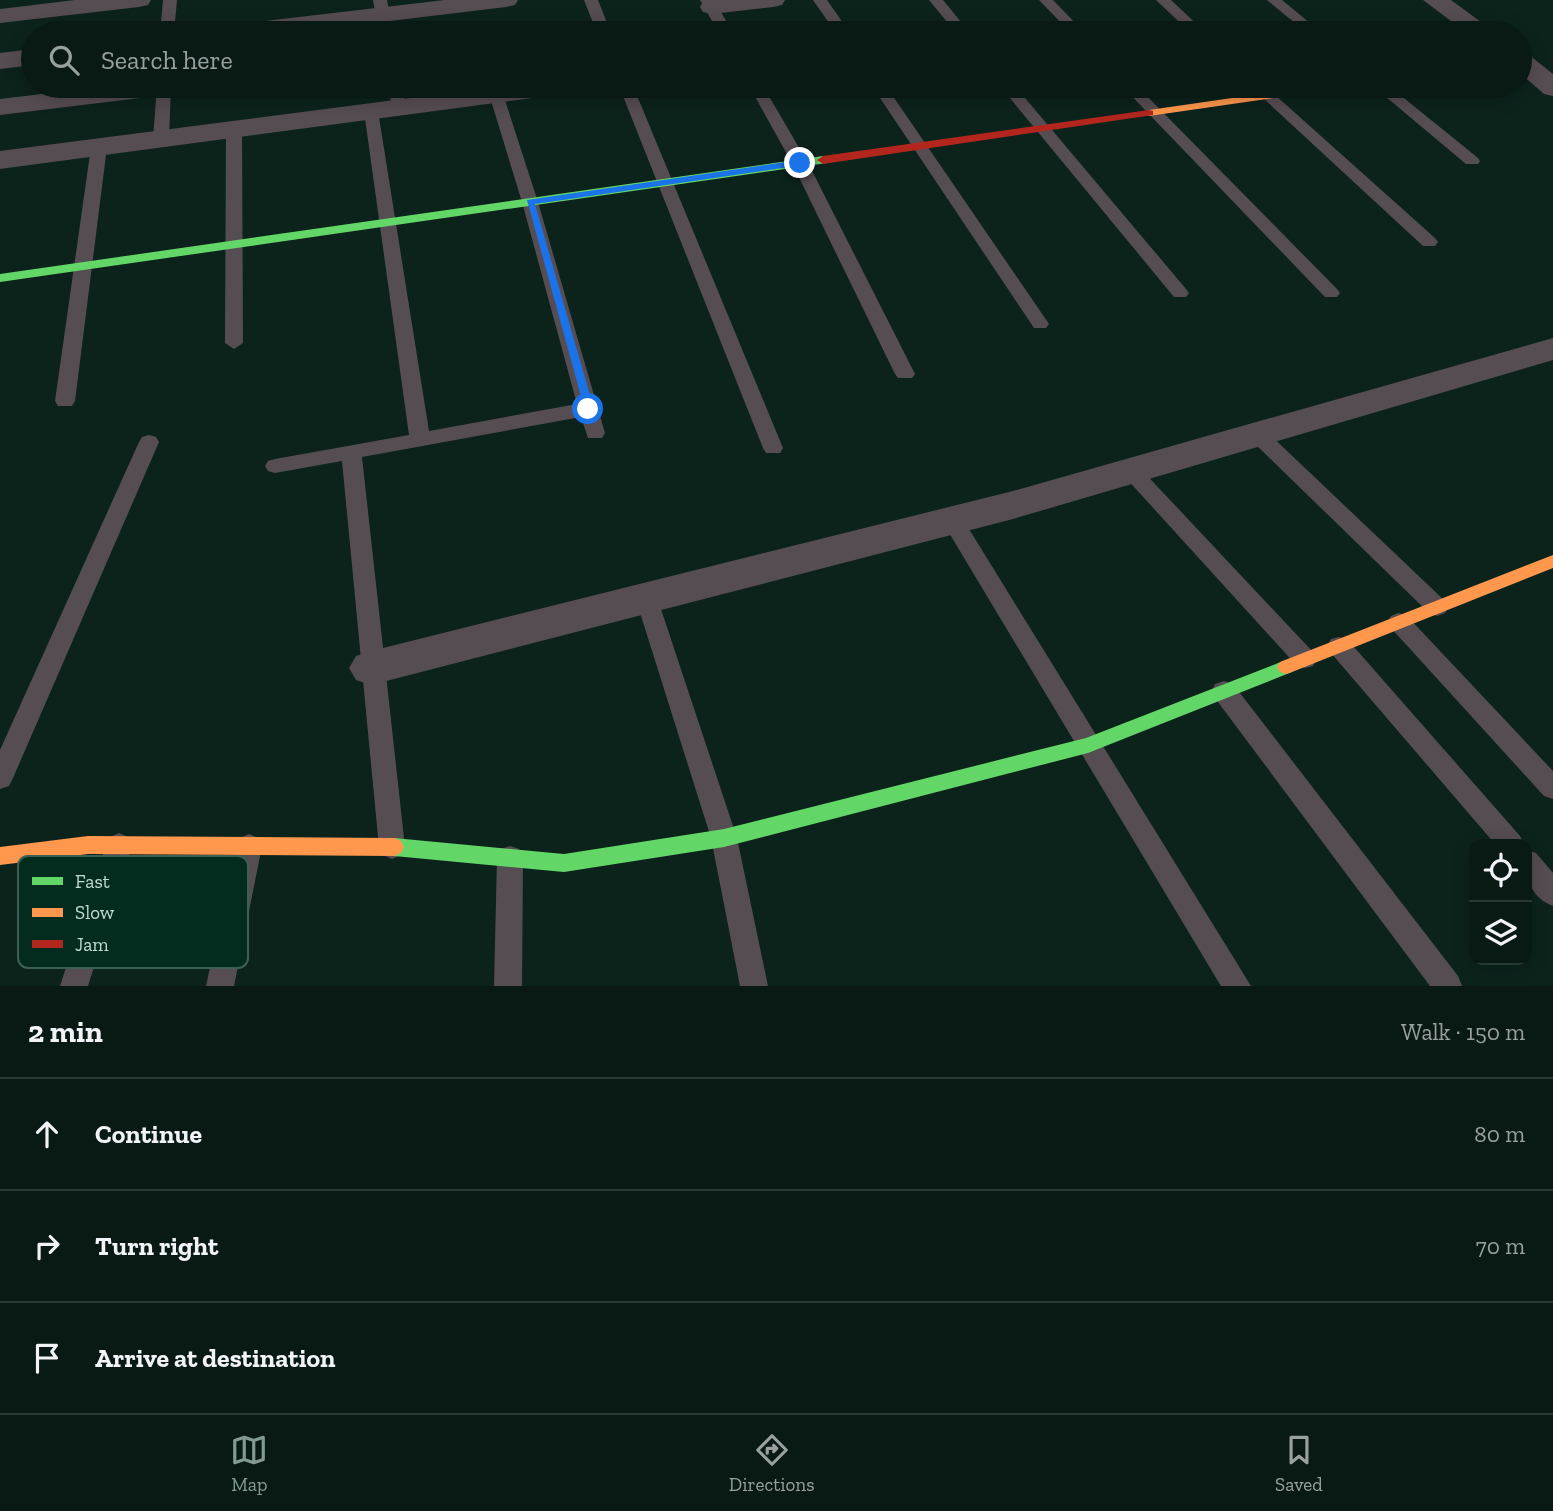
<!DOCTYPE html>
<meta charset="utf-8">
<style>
:root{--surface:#091a15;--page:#12231e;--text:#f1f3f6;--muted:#99a1a0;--line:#293834;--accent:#829b91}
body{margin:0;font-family:"Zilla Slab",serif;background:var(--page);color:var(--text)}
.controls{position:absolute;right:21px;bottom:21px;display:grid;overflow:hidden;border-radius:14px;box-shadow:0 4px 18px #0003}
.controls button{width:63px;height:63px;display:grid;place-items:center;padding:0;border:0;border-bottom:2px solid var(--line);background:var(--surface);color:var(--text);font:35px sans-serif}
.stop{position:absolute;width:21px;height:21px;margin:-16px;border:5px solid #1a73e8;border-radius:50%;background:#fff}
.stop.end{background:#1a73e8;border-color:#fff;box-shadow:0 2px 7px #0008}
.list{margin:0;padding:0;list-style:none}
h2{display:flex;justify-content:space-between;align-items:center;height:91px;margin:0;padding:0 28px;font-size:30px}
h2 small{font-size:23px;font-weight:400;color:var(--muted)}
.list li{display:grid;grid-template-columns:46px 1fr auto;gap:21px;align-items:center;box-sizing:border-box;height:112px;padding:0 28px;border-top:2px solid var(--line)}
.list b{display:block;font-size:26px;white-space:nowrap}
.list em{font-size:23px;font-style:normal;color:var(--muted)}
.icon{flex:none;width:38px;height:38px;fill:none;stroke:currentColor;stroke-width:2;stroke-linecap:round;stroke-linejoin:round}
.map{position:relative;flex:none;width:1553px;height:986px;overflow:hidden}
.search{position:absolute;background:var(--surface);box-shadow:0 4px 18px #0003;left:21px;right:21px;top:21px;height:77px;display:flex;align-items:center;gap:18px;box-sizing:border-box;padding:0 24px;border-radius:38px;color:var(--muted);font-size:26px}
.sheet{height:427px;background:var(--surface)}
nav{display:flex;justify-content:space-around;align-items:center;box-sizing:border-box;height:98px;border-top:2px solid var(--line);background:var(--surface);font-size:19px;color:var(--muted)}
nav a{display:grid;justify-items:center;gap:4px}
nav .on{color:var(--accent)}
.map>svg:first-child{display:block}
</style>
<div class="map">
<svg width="1553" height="986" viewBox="0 0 1553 986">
<rect width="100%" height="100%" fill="#0c231c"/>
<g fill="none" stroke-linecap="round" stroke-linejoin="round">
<!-- lane -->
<path fill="#564d52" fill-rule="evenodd" d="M163 0H177L174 33H160Z
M373 0H387L393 33H379Z
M584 0H598L611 33H597Z
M700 0H714L733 33H719Z
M813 0H827L850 33H836Z
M929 0H943L970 33H956Z
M1039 0H1053L1085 33H1071Z
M1156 0H1171L1206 33H1191Z
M1267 0H1282L1322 33H1307Z
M157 86H171L169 139 161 144 153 139Z
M388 86H402L406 107 404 110 399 111 392 107Z
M619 86H633L783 448 780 453H766L763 448Z
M749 86H763L808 163 915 374 912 378H898L895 374 792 163Z
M872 86H886L1049 324 1046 328H1034Z
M1000 86H1015L1186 289 1189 293 1186 297H1174Z
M1122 86H1137L1337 289 1340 293 1337 297H1325Z
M1250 86H1265L1435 238 1438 242 1435 246H1423Z
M1373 86H1389L1478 158 1480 161 1478 164H1466Z
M496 90 503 94 538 202 605 433 602 438H588L581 417 362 457 405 847 401 855 392 859 383 855 379 847 342 461 275 473 268 471 265 466 268 461 275 459 409 435 364 111 371 107 378 111 429 431 577 404 522 202 489 94Z
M234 124 242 129 243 343 234 349 225 343 226 129Z
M99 142 107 147 75 401 72 406H58L55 401 91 147Z
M1258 428 1265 430 1445 601 1448 607 1445 613 1437 616 1429 613 1251 440 1248 435 1251 430Z
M149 435 156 437 159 442 13 778 9 786 0 789V750L139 442 142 437Z
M1132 465 1139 467 1313 652 1317 659 1313 666 1305 668 1297 666 1125 477 1122 472 1125 467Z
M953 513 961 516 1251 986H1221L942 521 945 516Z
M647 591 655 594 658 600 737 838 768 986H740L711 838 636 600 639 594Z
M1399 613 1407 616 1553 771V799L1544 796 1391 628 1387 622 1391 616Z
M1339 637 1347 639 1520 836 1524 844H1495L1331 653 1327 646 1331 639Z
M1224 681 1233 684 1458 976 1462 986H1430L1215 698 1212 691 1215 684Z
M119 833 128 837 132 845 88 986H60L106 845 110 837Z
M249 834 258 838 262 846 234 986H206L236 846 240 838Z
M510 846 519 849 523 858 522 986H494L497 858 501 849Z
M1527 850 1536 853 1553 873V906C1527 896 1526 874 1527 850Z"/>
<!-- street -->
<path fill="#564d52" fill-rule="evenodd" d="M75 0H151L148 5 139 7 0 23V9Z
M445 0H518L515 5 506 7 290 33H217L221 28 230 25Z
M711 0H785L782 5 773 7 712 14 703 12 700 7 703 2Z
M1423 0H1451L1496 33H1467Z
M604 25 613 28 617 33H586L590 28Z
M33 49V65L0 69V53Z
M1520 52 1529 55 1553 74V96L1544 94 1520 73Z
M109 86H186L182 92 173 94 0 115V99Z
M503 86H575L571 92 562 94 0 169V151Z
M1553 338V360L1013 519 371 685 356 680 349 668 356 656 371 651 1013 491Z"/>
<!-- fast -->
<path fill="#63d668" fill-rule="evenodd" d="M823 156 829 160 827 163 0 282V274Z
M1286 660 1292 662 1295 667 1292 672 1088 753 724 847 564 872 394 856 387 853 384 847 387 841 394 838 564 854 724 829 1086 738Z"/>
<!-- slow -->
<path fill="#ff974d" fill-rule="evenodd" d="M1315 86H1341L1336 89 1149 116 1143 113 1149 110Z
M1553 555V568L1292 672 1286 674 1280 672 1277 667 1280 662Z
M88 836 394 838 401 841 404 847 401 853 394 856 88 854 0 865V847Z"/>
<!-- jam -->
<path fill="#b3261e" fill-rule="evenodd" d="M1149 110 1153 111V115L823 164 817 160 823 156Z"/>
</g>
<!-- route -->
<path fill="#1a73e8" d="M800 160 803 165 535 204 594 409 585 411 527 200Z"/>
<!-- legend -->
<rect x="18" y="856" width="230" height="112" rx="10" fill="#032c1f" stroke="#3c6154" stroke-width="2"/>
<rect x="32" y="877" width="31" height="8" fill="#63d668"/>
<rect x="32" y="908" width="31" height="9" fill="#ff974d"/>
<rect x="32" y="940" width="31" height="8" fill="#b3261e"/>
<g font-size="19" fill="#c1dbd0">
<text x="75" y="888">Fast</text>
<text x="75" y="919">Slow</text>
<text x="75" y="951">Jam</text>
</g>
</svg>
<div class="controls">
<button><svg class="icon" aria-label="locate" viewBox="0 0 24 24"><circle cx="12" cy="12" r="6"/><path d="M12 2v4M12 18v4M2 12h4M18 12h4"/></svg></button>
<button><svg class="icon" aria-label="layers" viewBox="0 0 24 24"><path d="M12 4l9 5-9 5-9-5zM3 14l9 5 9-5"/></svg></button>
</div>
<div class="stop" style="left:588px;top:409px"></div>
<div class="stop end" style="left:800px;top:163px"></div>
<div class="search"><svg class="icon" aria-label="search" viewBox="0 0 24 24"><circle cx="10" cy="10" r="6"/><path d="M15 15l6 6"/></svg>Search here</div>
</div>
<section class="sheet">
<h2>2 min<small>Walk · 150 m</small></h2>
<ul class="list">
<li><svg class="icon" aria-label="ahead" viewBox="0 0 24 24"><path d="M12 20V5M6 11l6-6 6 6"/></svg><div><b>Continue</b></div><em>80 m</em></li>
<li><svg class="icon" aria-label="right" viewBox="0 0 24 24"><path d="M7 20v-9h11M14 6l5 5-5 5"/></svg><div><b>Turn right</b></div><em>70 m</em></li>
<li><svg class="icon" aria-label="arrive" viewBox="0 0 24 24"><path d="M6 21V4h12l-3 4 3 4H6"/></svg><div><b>Arrive at destination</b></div></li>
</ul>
</section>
<nav>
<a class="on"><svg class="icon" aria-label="map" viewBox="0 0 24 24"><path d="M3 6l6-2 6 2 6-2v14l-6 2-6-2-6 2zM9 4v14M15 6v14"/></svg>Map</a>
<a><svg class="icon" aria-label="directions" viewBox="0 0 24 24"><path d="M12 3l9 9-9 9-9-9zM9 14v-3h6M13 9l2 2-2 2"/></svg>Directions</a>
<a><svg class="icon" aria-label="saved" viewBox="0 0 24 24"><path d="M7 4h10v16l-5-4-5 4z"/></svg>Saved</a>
</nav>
